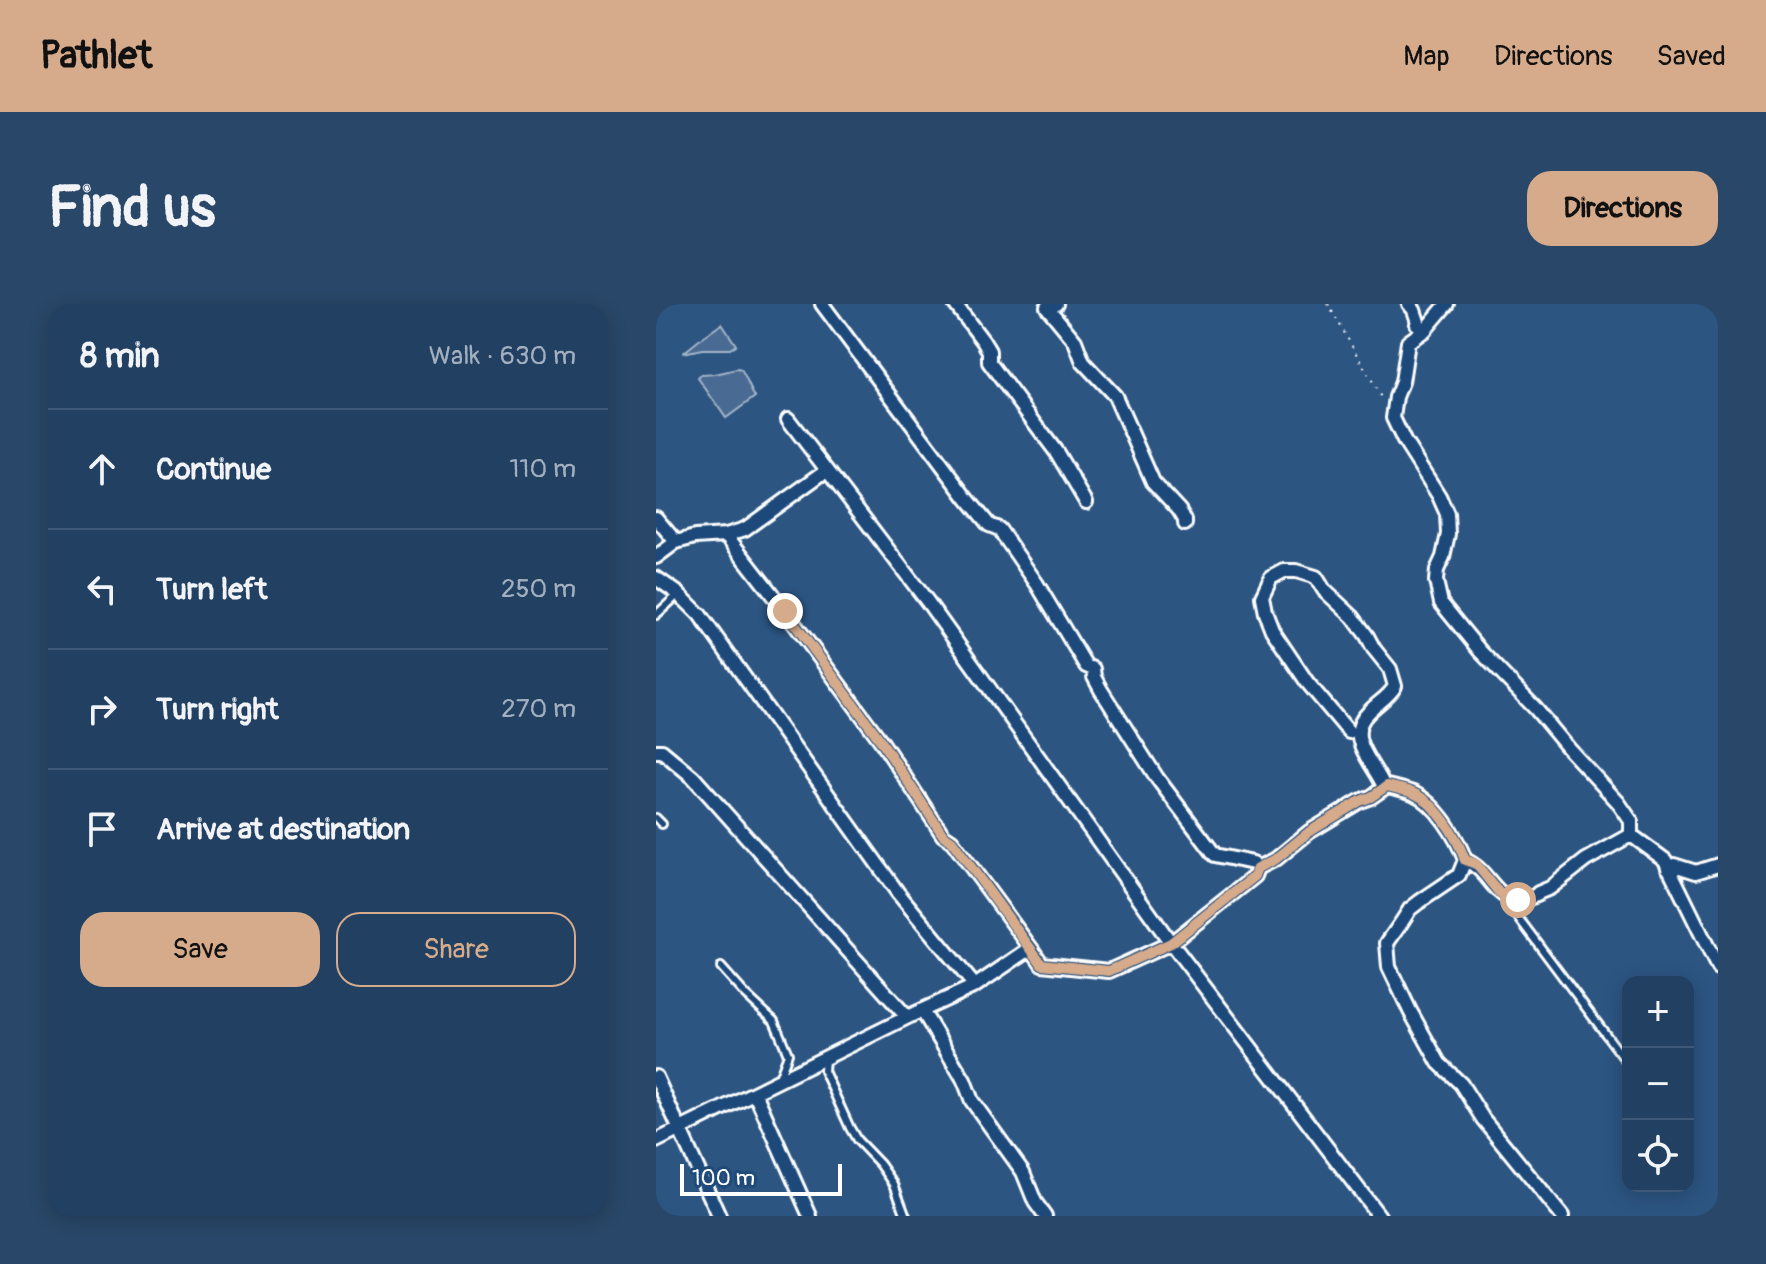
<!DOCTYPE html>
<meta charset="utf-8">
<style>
:root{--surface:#214062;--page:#294768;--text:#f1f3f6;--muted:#a2afbe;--line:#3e5977;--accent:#d6ab8b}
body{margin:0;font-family:Pangolin,sans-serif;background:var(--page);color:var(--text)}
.controls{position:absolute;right:24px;bottom:24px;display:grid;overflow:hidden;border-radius:16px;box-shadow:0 4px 20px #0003}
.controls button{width:72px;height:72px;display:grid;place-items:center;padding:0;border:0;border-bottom:2px solid var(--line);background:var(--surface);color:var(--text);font:40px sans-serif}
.scale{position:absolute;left:24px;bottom:20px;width:162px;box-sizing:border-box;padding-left:8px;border:4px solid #fff;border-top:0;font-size:22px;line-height:28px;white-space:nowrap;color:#fff;-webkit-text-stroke:6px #1f4a7a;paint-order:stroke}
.stop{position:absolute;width:24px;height:24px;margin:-18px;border:6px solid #d6ab8b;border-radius:50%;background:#fff}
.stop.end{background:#d6ab8b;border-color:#fff;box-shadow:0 2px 8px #0008}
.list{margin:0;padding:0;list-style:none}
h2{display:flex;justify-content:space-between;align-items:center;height:104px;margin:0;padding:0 32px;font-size:34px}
h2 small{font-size:26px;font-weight:400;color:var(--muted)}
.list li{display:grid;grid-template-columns:52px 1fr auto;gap:24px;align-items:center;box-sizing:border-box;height:120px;padding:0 32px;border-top:2px solid var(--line)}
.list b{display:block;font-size:30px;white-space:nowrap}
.list em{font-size:26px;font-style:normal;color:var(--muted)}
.actions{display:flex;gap:16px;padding:24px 32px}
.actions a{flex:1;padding:18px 0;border:2px solid var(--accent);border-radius:24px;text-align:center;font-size:28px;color:var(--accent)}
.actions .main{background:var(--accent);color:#111}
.icon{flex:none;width:44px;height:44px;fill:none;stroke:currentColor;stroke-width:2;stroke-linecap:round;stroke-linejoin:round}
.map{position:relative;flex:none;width:1062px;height:912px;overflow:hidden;border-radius:24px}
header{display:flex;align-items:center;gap:48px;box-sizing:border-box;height:112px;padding:0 40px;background:var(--accent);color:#111}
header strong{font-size:38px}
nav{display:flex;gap:44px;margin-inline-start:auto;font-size:28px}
.intro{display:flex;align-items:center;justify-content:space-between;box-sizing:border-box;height:192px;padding:0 48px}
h1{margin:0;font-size:56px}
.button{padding:20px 36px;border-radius:24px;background:var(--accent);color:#111;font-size:28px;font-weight:700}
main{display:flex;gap:48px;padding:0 48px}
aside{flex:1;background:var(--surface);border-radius:24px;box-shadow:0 4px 20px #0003}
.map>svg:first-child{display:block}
</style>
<header>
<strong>Pathlet</strong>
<nav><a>Map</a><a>Directions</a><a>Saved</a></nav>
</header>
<div class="intro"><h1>Find us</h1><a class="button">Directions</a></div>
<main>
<aside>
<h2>8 min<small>Walk · 630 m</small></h2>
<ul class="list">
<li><svg class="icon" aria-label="ahead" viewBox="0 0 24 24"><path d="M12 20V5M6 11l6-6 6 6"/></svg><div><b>Continue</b></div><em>110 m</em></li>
<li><svg class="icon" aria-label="left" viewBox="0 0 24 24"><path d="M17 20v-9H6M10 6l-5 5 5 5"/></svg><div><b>Turn left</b></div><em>250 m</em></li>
<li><svg class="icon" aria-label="right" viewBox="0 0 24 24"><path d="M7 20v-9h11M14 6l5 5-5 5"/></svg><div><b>Turn right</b></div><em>270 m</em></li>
<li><svg class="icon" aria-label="arrive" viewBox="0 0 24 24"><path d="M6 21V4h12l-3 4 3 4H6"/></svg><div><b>Arrive at destination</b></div></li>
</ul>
<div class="actions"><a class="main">Save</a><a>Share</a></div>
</aside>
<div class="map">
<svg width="1062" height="912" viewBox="0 0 1062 912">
<rect width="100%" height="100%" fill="#2c5582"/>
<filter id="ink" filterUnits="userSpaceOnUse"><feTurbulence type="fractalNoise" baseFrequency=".0125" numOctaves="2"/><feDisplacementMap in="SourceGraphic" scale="16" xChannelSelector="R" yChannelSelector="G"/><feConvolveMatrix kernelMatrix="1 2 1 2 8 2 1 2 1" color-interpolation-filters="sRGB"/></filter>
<g filter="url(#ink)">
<!-- green -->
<path fill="#486b92" stroke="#a4b5c8" stroke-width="2" d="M66 20 80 41 74 45H46L27 49 47 33Z
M81 65 85 66C91 75 93 84 99 93L70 114 42 74 45 71 59 70Z"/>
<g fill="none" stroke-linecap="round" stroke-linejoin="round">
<defs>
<path id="service" d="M0 311 23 290
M0 514 6 520
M846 592 972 760
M65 663 89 690 118 717 132 750 123 774
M169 755 168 767 194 824 201 836 224 860 238 880 250 912"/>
<path id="minor" d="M166 0 311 194 333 221 343 225 381 280 430 362 437 365 438 373 445 386 501 474 559 551 597 559 602 564
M299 0 327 37 333 47V58L401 149 430 198
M400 0 391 3 419 37 427 58 459 92 497 178 523 206 529 216V220
M753 0 758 6 762 18 761 20 769 26
M791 0 769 26 752 38 746 78 740 93 737 114 748 137 783 192 791 210 792 230 787 253 781 266 780 277 785 299 824 347 879 404 913 445 962 498 975 517V531
M132 115 271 297 515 639 599 572 602 564 620 555 653 528 704 497 715 493 731 482C740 484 749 486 757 489 780 499 801 533 809 556 840 569 837 608 881 591L882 589 894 584 930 556 975 531
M0 214 20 238
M70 231 129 307 225 437 287 531 296 537 375 644
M0 253 20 238 39 233 70 231 89 225 171 166
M0 274 23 290 44 311 242 589 319 682
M693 428 651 378 616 326 609 308 606 293 615 274 628 267H640L660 273 668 286 697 313 711 332 718 345 734 365 739 382C733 393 721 399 712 409 687 433 719 460 728 483
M0 447H6L37 473 251 713
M975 531 1009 556 1062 664
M809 556 803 571 763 598 754 605 745 619 731 639 733 663 754 707 783 759 805 780 827 815 906 912
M1012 564 1018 561 1040 568 1062 561
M261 709 267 708 308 776 316 797 367 868 379 898 389 912
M0 773 63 912
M99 789 154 912
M0 837 258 710 319 682 375 644 386 660 453 667 515 639 723 912"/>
</defs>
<!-- service casing -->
<use href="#service" stroke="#fff" stroke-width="12"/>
<!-- minor casing -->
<use href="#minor" stroke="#fff" stroke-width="18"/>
<!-- path -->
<path stroke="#fff" stroke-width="2" stroke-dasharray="2 6" stroke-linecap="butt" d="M672 0 726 95"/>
<!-- service -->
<use href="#service" stroke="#1f4a7a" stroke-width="6"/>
<!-- minor -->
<use href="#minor" stroke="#1f4a7a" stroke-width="12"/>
</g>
</g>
<g fill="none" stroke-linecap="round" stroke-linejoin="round" filter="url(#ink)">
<!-- route -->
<path stroke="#d6ab8b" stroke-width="10" d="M129 307 225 437 287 531 296 537 386 660 453 667 515 639 599 572 602 564 620 555 653 528 704 497 715 493 731 482C740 484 749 486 757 489 781 499 801 533 809 556L820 560 844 590 862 596"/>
</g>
</svg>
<div class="controls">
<button>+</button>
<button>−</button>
<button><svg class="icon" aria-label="locate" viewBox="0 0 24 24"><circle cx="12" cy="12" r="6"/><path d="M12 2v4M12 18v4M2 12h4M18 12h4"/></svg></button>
</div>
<div class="scale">100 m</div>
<div class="stop" style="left:862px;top:596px"></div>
<div class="stop end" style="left:129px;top:307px"></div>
</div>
</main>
